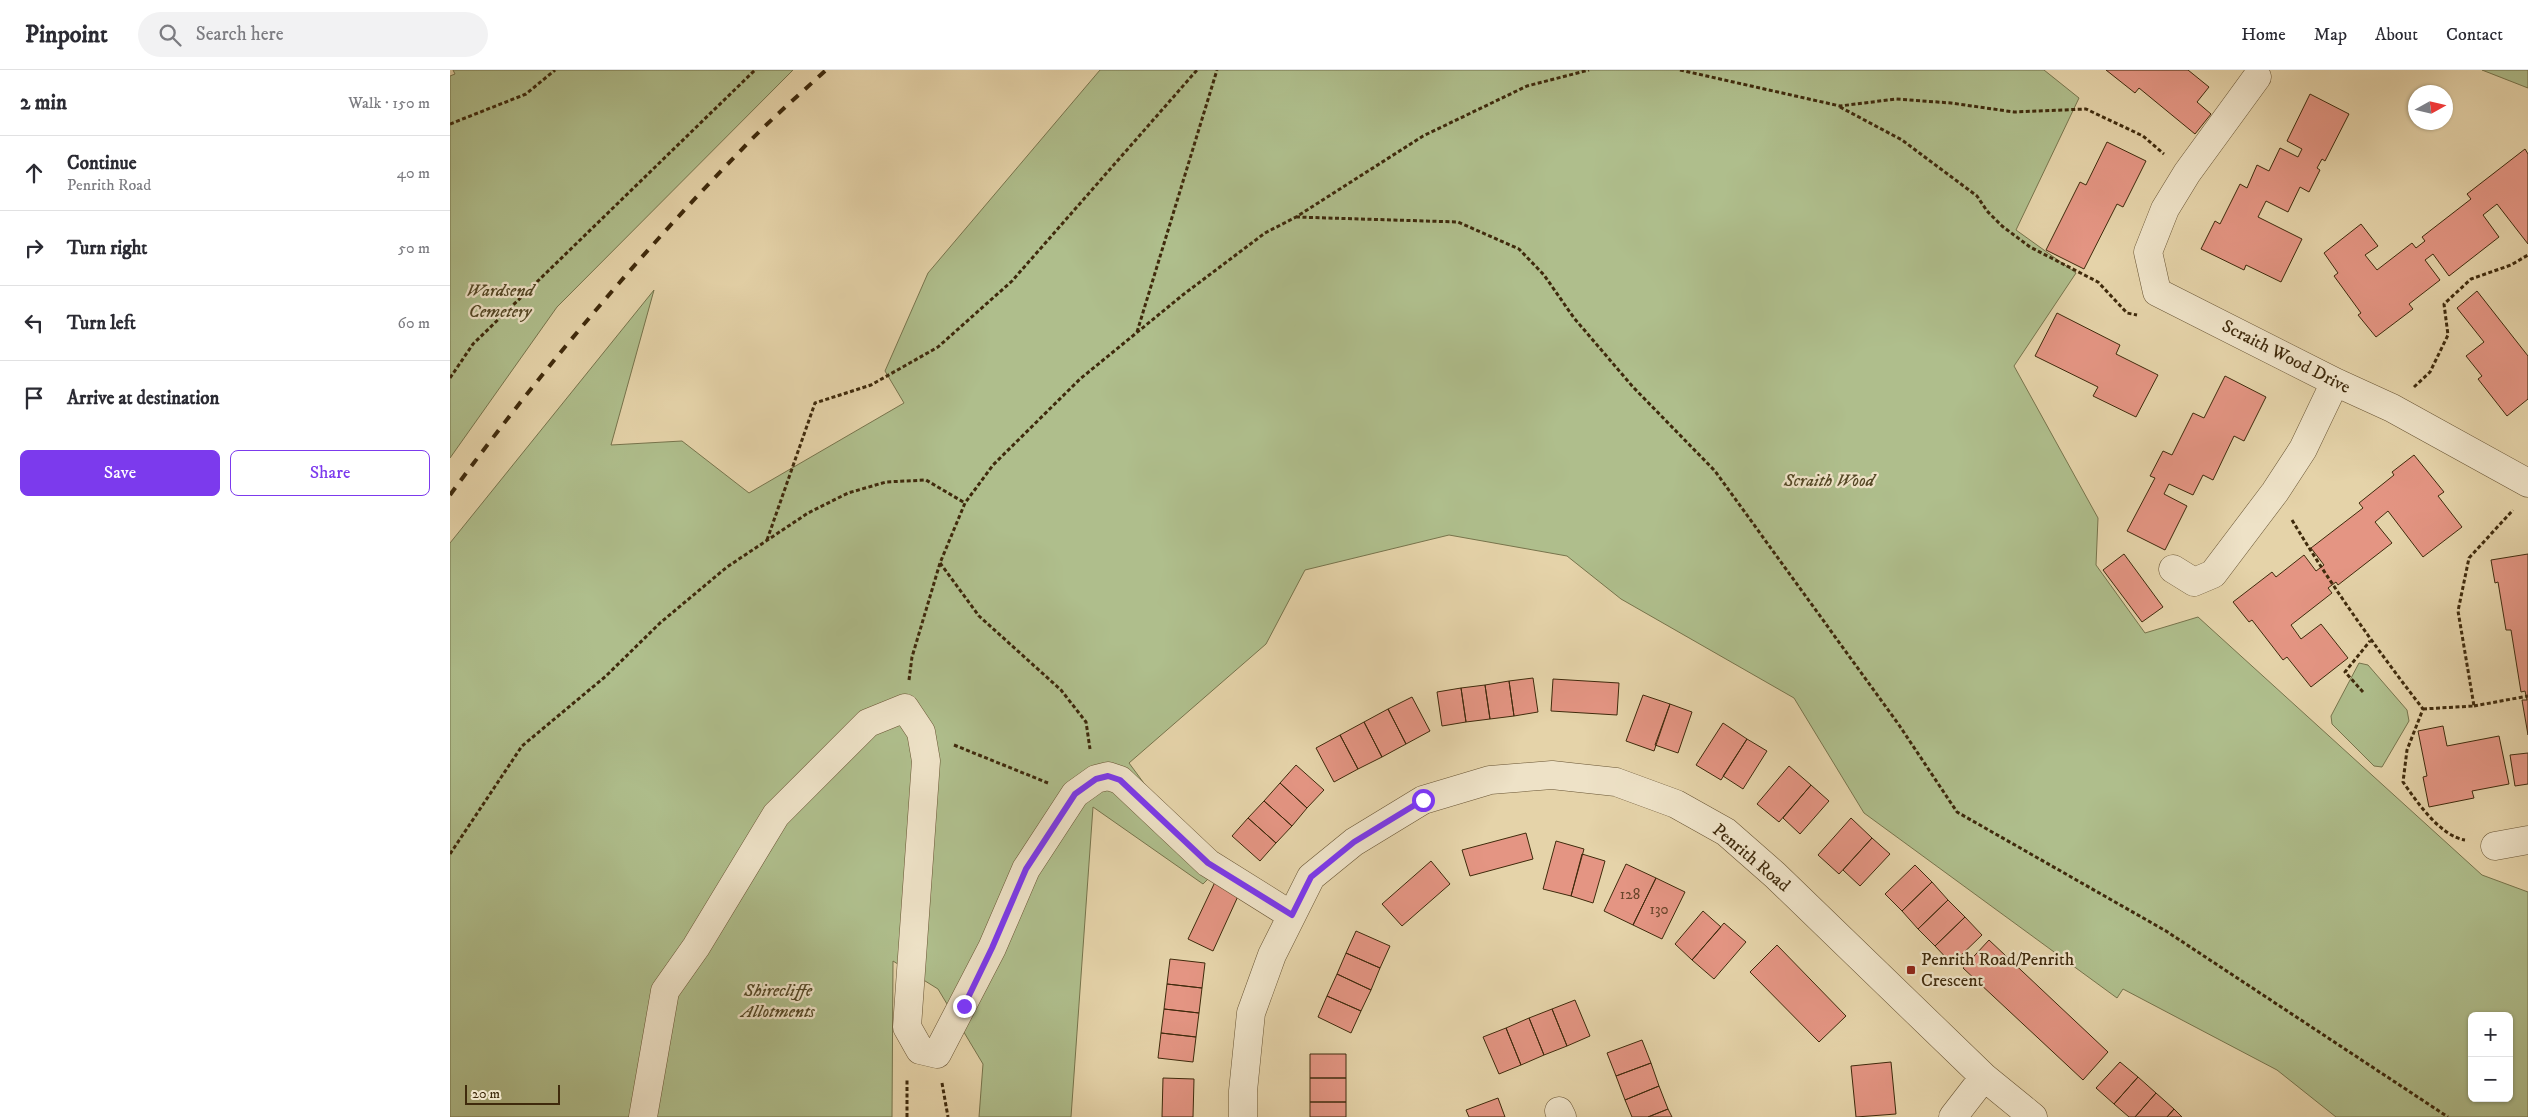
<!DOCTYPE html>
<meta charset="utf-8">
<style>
:root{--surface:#fff;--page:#f2f2f3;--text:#2b2b33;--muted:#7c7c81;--line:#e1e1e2;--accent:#7c3aed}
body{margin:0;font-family:"IM FELL DW Pica",serif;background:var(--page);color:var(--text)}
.controls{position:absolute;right:15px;bottom:15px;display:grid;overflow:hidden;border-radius:8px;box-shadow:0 1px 4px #0004}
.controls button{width:45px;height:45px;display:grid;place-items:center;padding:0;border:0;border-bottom:1px solid var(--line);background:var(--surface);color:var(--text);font:25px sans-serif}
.compass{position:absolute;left:1958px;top:15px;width:45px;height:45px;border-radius:50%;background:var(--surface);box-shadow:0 1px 4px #0004;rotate:82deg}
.scale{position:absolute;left:15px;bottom:12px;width:95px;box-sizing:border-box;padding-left:5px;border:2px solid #3f2a0c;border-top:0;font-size:14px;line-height:18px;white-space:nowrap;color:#3f2a0c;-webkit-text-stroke:4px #eee2c7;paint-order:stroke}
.stop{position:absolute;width:15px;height:15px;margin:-11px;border:4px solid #7c3aed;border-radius:50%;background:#fff}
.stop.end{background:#7c3aed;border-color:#fff;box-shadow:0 1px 5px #0008}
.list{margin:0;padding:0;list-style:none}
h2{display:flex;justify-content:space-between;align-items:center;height:65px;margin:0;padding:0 20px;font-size:21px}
h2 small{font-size:16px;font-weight:400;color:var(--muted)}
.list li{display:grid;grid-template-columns:32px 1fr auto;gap:15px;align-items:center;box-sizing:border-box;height:75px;padding:0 20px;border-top:1px solid var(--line)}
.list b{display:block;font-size:19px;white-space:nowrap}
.list p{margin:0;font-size:16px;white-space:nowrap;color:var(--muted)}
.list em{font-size:16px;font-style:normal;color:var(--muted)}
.actions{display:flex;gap:10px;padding:15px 20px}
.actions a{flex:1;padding:11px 0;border:1px solid var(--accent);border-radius:8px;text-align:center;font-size:18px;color:var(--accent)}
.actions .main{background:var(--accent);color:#fff}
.icon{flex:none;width:28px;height:28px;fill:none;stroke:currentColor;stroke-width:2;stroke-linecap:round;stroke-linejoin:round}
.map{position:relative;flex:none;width:2078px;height:1047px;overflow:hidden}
header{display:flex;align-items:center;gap:30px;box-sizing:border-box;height:70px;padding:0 25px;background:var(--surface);border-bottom:1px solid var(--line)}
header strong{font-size:24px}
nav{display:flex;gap:28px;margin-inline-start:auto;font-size:18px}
.search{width:350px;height:45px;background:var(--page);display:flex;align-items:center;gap:12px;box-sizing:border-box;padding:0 18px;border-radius:28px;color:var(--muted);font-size:19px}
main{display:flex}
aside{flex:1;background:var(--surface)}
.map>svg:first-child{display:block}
</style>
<header>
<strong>Pinpoint</strong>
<div class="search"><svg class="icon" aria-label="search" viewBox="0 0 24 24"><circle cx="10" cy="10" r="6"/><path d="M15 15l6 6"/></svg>Search here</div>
<nav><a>Home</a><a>Map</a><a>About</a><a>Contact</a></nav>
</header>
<main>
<aside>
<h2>2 min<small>Walk · 150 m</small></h2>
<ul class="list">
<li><svg class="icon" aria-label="ahead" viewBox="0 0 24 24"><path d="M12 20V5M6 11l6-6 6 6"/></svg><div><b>Continue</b><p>Penrith Road</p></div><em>40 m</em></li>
<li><svg class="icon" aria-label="right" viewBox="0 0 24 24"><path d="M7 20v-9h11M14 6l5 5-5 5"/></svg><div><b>Turn right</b></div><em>50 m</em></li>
<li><svg class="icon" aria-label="left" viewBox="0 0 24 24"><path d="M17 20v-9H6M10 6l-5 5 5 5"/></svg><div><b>Turn left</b></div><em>60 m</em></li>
<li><svg class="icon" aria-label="arrive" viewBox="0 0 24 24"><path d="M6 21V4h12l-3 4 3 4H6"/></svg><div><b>Arrive at destination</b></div></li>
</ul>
<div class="actions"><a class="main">Save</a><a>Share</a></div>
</aside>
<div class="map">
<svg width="2078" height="1047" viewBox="0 0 2078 1047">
<rect width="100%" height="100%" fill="#e5d3a9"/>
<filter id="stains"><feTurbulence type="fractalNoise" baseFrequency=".004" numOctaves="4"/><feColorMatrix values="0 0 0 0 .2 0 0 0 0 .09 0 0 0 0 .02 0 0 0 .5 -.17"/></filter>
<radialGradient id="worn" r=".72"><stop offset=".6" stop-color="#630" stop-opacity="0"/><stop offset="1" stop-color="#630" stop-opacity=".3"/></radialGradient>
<!-- green -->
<path fill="#afbe8c" stroke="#77744c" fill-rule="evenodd" d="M3 0H343L107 237 0 388V6L5 4Z
M650 0H1594L1629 28 1566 160 1626 203 1564 296 1648 448 1646 495 1695 563 1748 547 2032 805 2078 822V1047H1886L1827 1000 1673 919 1667 928 1414 743 1344 628 1171 529 1117 486 999 465 855 500 816 574 679 693 762 805 753 814 643 737 621 1047H529L533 994 488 919 443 891 442 1047H0V473L204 220 161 375 232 371 299 423 454 333 435 301 478 203ZM2022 946H2059V1028H2022Z
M2032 0H2078V18Z
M1909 593 1918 595 1957 640 1959 651 1932 697 1924 696 1882 654 1881 646Z"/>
<!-- building -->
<path fill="#e49583" stroke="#3f2a0c" d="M1656 0H1738L1759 17 1747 32 1761 44 1745 64 1689 18 1685 23Z
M1860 24 1899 44 1875 91 1872 89 1867 98 1870 100 1859 122 1850 117 1838 142 1816 131 1808 147 1852 169 1831 212 1796 195 1794 200 1751 179 1765 151 1770 154 1790 114 1797 118 1807 95 1819 101 1830 78 1848 87 1852 79 1837 71Z
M1657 72 1696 91 1673 137 1667 134 1634 199 1596 180 1630 112 1636 115Z
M2075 79 2078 84V174L2047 134 2033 145 2049 167 1999 206 1983 184 1975 190 1990 210 1959 234 1963 239 1926 267 1908 245 1911 243 1884 206 1888 203 1874 183 1911 154 1928 176 1915 185 1927 200 1962 173 1966 178 1975 171 1972 167 2021 129 2017 124Z
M2027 221 2078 286V329L2057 346 2028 309 2032 306 2016 286 2034 272 2007 238Z
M1607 243 1670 275 1666 284 1708 305 1686 347 1643 326 1648 317 1585 286Z
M1775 306 1816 327 1794 371 1784 366 1763 410 1753 405 1743 425 1719 414 1714 424 1737 436 1715 480 1677 461 1705 408 1700 406 1713 381 1722 385 1743 343 1754 348Z
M1964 385 1994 422 1988 426 2012 457 1973 487 1938 441 1925 452 1942 473 1888 515 1886 512 1878 518 1882 523 1841 555 1851 569 1871 554 1898 588 1861 617 1837 587 1833 590 1802 550 1799 552 1783 532 1822 502 1826 507 1854 485 1866 501 1874 495 1861 478 1913 438 1909 433 1944 405 1942 402Z
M1674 484 1713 537 1692 552 1653 500Z
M2078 484V665L2072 630H2077L2075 621 2071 622 2061 560H2056L2048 512 2045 513 2041 490Z
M1083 608 1088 642 1064 646 1059 611Z
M1103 609 1169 613 1167 645 1101 641Z
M1059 611 1064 646 1040 649 1035 615Z
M1035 615 1040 649 1016 652 1011 618Z
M1011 618 1016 652 992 656 987 622Z
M1193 625 1220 634 1204 681 1176 671Z
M962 627 980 661 956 674 938 639Z
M1220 634 1242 642 1228 683 1205 675Z
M938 639 956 674 932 687 914 652Z
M914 652 932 687 908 699 890 665Z
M1273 653 1297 669 1271 710 1246 695Z
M1993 656 1997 676 2049 666 2059 714 2022 721 2024 728 1979 737 1973 707 1977 706 1968 661Z
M890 665 908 699 884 712 866 678Z
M1297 669 1317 681 1293 719 1273 706Z
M2078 683V714L2065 716 2060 685Z
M846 695 874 720 857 738 830 713Z
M1339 696 1361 715 1329 752 1307 734Z
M830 713 857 738 842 756 814 731Z
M1361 715 1379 731 1350 764 1333 748Z
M814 731 842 756 826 773 798 748Z
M798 748 826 773 810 791 782 766Z
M1401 748 1422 768 1389 804 1368 785Z
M1076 763 1083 789 1020 806 1012 780Z
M1422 768 1440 784 1410 816 1393 800Z
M1106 771 1134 779 1121 826 1093 819Z
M1132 784 1155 791 1143 833 1121 826Z
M981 791 1000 814 952 856 932 834Z
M1176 794 1206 808 1183 855 1154 841Z
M1465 795 1482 812 1452 841 1435 824Z
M1206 808 1235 822 1212 869 1183 855Z
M765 812 789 824 763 881 738 869Z
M1482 812 1498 830 1468 859 1452 841Z
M1498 830 1515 847 1485 876 1468 859Z
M1253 841 1271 857 1242 890 1225 874Z
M1515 847 1532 865 1502 894 1485 876Z
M1274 853 1296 872 1264 909 1242 890Z
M906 861 940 876 930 898 896 883Z
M1539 870 1658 982 1633 1010 1513 898Z
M1327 875 1396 946 1369 972 1300 902Z
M896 883 930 898 921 920 887 904Z
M720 889 755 893 752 918 717 914Z
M887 904 921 920 911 941 877 926Z
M717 914 752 918 749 943 714 939Z
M877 926 911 941 901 963 868 947Z
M1125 930 1140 966 1117 976 1102 939Z
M714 939 749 943 746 967 711 963Z
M1102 939 1117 976 1094 985 1079 948Z
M1079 948 1094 985 1071 995 1056 958Z
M1056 958 1071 995 1049 1004 1033 967Z
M711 963 746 967 743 992 708 988Z
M1192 970 1201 993 1166 1006 1157 983Z
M860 984H896V1008H860Z
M1441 992 1446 1044 1406 1047 1401 996Z
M1670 992 1688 1007 1664 1034 1646 1018Z
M1201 993 1209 1016 1175 1030 1166 1006Z
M1688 1007 1706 1023 1685 1047H1679L1664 1034Z
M713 1008 744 1009 743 1047H712Z
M860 1008H896V1032H860Z
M1209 1016 1218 1039 1198 1047H1182L1175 1030Z
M1706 1023 1724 1039 1717 1047H1685Z
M1048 1028 1055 1047H1019L1016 1040Z
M860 1032H896V1047H860Z
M1218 1039 1222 1047H1198Z
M1724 1039 1732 1047H1717Z"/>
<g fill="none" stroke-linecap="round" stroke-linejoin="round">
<defs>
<path id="minor" d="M1807 7 1737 103 1715 139 1698 182 1707 222 1885 312 1942 338 2078 413
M1723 499 1744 512 1763 504 1825 422 1853 379 1885 312
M2045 776 2078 770
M1109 1041 1112 1047
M193 1047 215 921 246 877 326 745 418 653 455 638 471 662 476 691 457 957 470 980 487 984 542 878 576 799 625 724 646 709 658 706 670 710 758 793 841 845
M793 1047V1021L801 943 822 885 861 807 904 772 973 730 1040 710 1102 705 1166 712 1226 734 1276 762 1325 805 1534 1007 1583 1047
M1503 1047 1534 1007"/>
</defs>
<!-- minor casing -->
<use href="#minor" stroke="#685433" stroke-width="29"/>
<!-- path -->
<path stroke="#3f2a0c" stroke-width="3" stroke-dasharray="4 2.5" stroke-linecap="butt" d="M1230 0 1390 36 1446 29 1501 33 1564 42 1636 39 1693 66 1714 84
M1390 37 1452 70 1527 126 1537 141 1552 156 1580 177 1648 212 1677 243 1687 245
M0 54 76 24 105 0
M846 147 1008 152 1069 179 1094 205 1124 248 1183 317 1265 401 1449 655 1507 742 1716 861 1998 1047
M687 262 767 0
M0 308 23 274 305 0
M1964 317 1980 302 1998 265 1994 234 2021 209 2061 195 2078 185
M1842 450C1882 517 1926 578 1973 639L1957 680 1953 712C1967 732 1990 766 2015 770
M317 470 365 333 421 315 488 277 562 211 747 0
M490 493 529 546 611 620 636 652 640 679
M459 610 462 587 490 493 515 433 543 395 630 309 734 224 815 163 846 147 973 66 1077 16 1139 0
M1913 622 1895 602 1920 571
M2024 636 2078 626
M1973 639 2024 636 2008 541 2019 488 2063 440
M504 675 598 713
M0 784 72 676 156 606 210 553 277 497 358 443 398 423 436 412 476 410 515 433
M492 1013 498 1047
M457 1047V1008"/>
<!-- minor -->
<use href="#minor" stroke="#eee2c7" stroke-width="28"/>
<!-- rail -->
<path stroke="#3f2a0c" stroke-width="4" stroke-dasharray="9 9" stroke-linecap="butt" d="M0 425C90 302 189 185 296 75 321 49 349 25 376 0"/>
</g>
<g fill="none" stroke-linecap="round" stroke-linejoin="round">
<!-- route -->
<path stroke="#7c3aed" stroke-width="6" d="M514 936 542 878 576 799 625 724 646 709 658 706 670 710 758 793 842 845 861 807 904 772 973 730"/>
</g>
<!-- markers -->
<rect fill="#8f2418" stroke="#eee2c7" stroke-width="2" x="1456" y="895" width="10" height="10" rx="2.5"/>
<g text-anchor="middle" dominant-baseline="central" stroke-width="4.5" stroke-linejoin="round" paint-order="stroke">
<!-- number labels -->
<g font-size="15" fill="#68452a">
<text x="1180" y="824">128</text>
<text x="1209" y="839">130</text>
</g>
<!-- park labels -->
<g font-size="18" font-style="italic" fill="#554826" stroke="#eee2c7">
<text x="50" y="221">Wardsend<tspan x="50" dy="21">Cemetery</tspan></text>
<text x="1379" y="411">Scraith Wood</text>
<text x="328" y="921">Shirecliffe<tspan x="328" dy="21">Allotments</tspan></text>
</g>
<!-- street labels -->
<g font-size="18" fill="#3f2a0c" stroke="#eee2c7">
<text transform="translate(1836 287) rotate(27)">Scraith Wood Drive</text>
<text transform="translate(1301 788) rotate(40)">Penrith Road</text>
</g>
<!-- poi labels -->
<g font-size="18" fill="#3f2a0c" stroke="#eee2c7" text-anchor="start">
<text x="1471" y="890">Penrith Road/Penrith<tspan x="1471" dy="21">Crescent</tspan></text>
</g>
</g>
<rect width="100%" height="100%" filter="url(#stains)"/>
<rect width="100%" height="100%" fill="url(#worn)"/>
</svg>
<div class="controls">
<button>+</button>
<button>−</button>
</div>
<svg class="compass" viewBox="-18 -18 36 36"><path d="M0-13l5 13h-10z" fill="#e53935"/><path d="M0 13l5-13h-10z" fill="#7c7c81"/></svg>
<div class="scale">20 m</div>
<div class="stop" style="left:973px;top:730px"></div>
<div class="stop end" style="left:514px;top:936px"></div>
</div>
</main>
